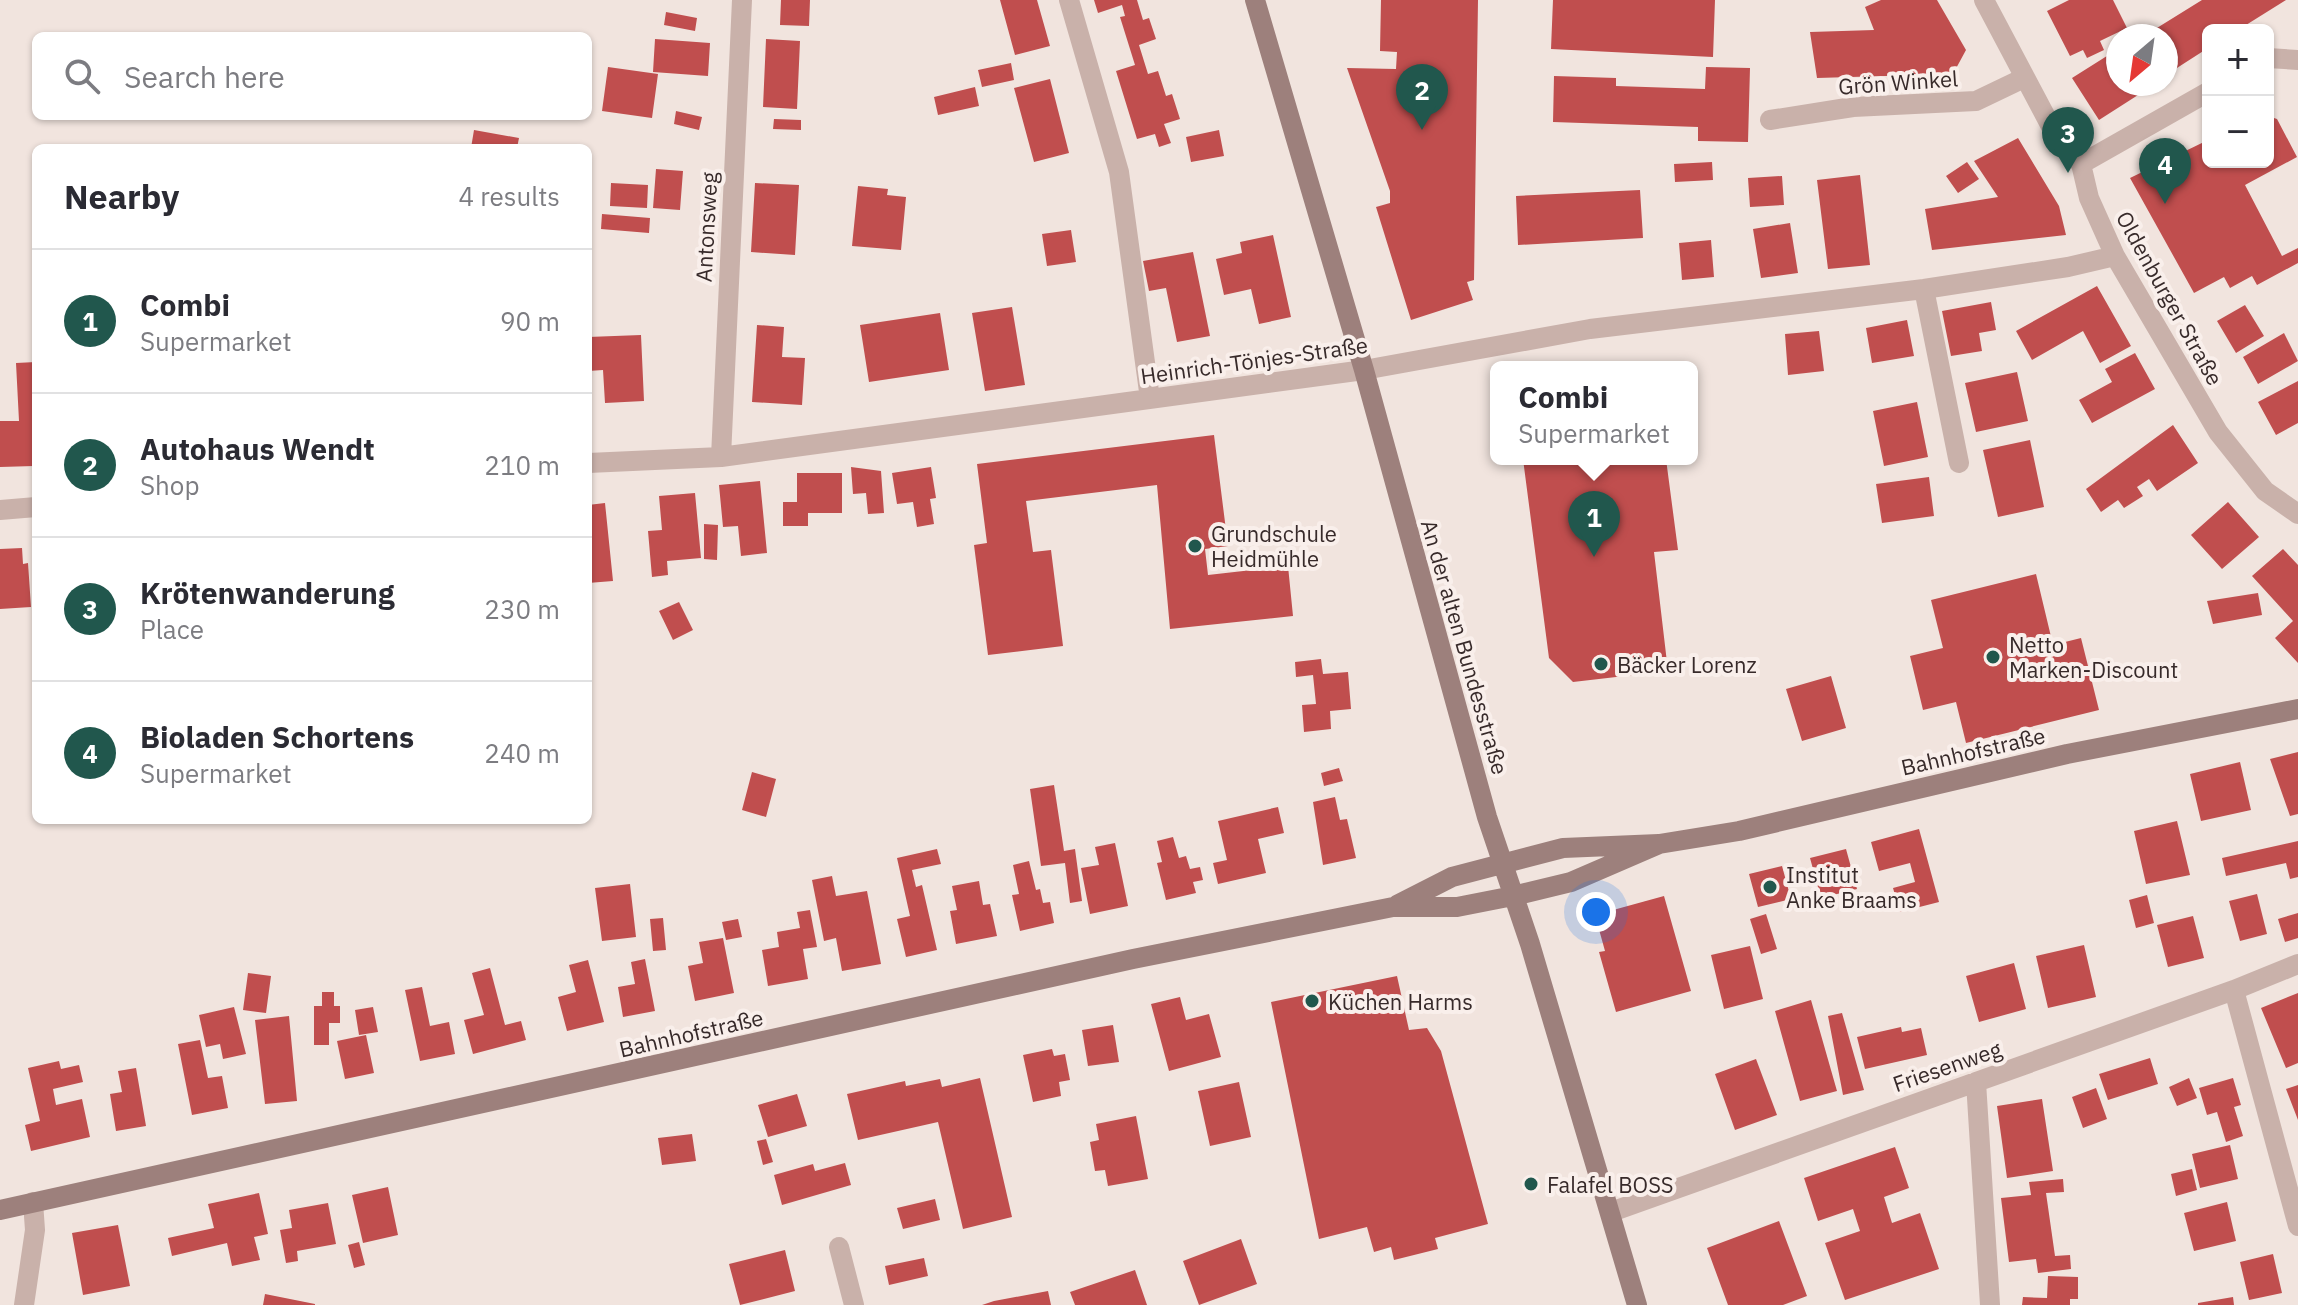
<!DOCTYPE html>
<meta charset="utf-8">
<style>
:root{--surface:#fff;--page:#f2f2f3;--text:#2b2b33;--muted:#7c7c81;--line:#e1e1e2;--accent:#21574d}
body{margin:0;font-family:"IBM Plex Sans",sans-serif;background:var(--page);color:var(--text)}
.controls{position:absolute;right:24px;top:24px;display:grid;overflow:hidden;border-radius:12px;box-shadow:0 2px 6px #0004}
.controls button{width:72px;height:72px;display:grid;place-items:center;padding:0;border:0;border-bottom:2px solid var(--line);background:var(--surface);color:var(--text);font:40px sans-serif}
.compass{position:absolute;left:2106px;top:24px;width:72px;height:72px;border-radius:50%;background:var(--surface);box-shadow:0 2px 6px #0004;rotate:209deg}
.you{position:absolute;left:1596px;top:912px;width:28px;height:28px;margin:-20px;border:6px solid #fff;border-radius:50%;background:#1a73e8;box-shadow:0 0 0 12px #1a73e833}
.badge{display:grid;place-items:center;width:52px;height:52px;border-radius:50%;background:var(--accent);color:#fff;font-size:26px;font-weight:700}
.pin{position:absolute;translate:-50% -66px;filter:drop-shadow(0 2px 4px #0008)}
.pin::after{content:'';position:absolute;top:42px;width:28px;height:24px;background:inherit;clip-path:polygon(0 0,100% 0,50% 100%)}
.popup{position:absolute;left:1490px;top:361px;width:208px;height:104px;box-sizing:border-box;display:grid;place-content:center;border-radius:12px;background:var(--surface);filter:drop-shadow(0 2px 6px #0005);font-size:26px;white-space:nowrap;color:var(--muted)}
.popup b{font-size:30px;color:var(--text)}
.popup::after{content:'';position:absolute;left:50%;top:100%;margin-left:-16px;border:16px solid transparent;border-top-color:var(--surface)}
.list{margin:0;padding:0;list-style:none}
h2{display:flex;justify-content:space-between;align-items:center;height:104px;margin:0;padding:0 32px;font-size:34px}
h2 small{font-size:26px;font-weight:400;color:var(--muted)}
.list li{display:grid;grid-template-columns:52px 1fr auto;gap:24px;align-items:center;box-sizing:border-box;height:144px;padding:0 32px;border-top:2px solid var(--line)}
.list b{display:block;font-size:30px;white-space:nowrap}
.list p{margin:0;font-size:26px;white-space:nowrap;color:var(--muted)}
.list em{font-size:26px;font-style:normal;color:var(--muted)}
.icon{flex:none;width:44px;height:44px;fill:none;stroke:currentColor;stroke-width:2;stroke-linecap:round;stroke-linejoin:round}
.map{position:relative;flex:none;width:2298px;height:1305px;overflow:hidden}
.search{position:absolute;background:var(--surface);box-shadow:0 2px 6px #0004;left:32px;top:32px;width:560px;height:88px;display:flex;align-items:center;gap:20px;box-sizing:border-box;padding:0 28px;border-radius:12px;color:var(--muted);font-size:30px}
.panel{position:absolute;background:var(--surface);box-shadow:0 2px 6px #0004;left:32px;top:144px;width:560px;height:680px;border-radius:12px}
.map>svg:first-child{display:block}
</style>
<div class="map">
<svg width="2298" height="1305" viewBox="0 0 2298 1305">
<rect width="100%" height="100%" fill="#f1e4de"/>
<!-- building -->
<path fill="#c04e4e" d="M781 0H810L809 26 780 25Z
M1000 0H1037L1050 46 1015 55Z
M1094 0H1137L1143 20 1149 18 1156 39 1139 45 1148 74 1158 71 1166 96 1172 94 1180 119 1164 124 1171 143 1159 147 1155 134 1137 139 1116 71 1135 65 1120 17 1125 16 1122 5 1098 13Z
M1381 0H1478L1474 280 1467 282 1473 300 1411 320 1376 207 1390 203V191L1347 68 1396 69 1397 52 1380 51Z
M1553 0H1715L1713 57 1551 49Z
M1881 0H1937L1966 50 1953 74 1817 78 1810 32 1874 30 1865 7Z
M2069 0H2113L2127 28 2100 41 2104 50 2087 58 2083 50 2070 56 2047 11Z
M2202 0H2286L2238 30H2208V48L2166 75V36H2144Z
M666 12 697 18 695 31 664 25Z
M655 39 710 43 708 76 653 72Z
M766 39 800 41 797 109 763 107Z
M2118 49V84H2146L2149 88 2099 120 2072 78Z
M1011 63 1014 80 982 87 978 70Z
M608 67 658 74 652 118 602 111Z
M1706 67 1750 68 1748 142 1698 141V127L1553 122 1554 76 1616 78V86L1705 89Z
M1050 79 1069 153 1034 162 1014 88Z
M975 87 979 106 938 115 934 97Z
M676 111 702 117 699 130 674 124Z
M2268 116 2277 119 2297 157 2245 185 2282 256 2298 248V263L2257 285 2252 276 2230 288 2224 277 2194 293 2130 178 2208 140V162H2268Z
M774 119 801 120V130L773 129Z
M474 130 519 138 517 148H471Z
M1219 130 1224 156 1191 162 1186 137Z
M2018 138 2059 206 2066 235 1932 250 1925 209 1998 197 1974 161Z
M1712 162 1713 180 1675 182 1674 164Z
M1967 162 1979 179 1958 193 1946 176Z
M656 169 683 171 680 210 653 208Z
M1860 175 1870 265 1828 269 1817 180Z
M1782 176 1784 205 1750 207 1748 178Z
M611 183 648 185 647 208 610 206Z
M755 183 799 185 795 255 751 252Z
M858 186 888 189 887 195 906 197 901 250 852 246Z
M1640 190 1643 238 1518 245 1516 196Z
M602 214 650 218 649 233 601 229Z
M1790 223 1798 273 1761 278 1753 229Z
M1071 230 1076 262 1047 266 1042 234Z
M1273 235 1291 317 1259 324 1251 289 1224 295 1216 259 1242 253 1240 242Z
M1711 240 1714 277 1682 280 1679 243Z
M1193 252 1210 336 1177 342 1166 288 1149 291 1143 261Z
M2097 286 2131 346 2100 363 2083 331 2032 360 2016 331Z
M1991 302 1996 330 1979 333 1982 351 1951 356 1942 311Z
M2245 305 2264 336 2236 353 2217 321Z
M1012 307 1025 385 985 391 972 313Z
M940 313 949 370 869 382 860 325Z
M1907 320 1914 356 1872 363 1866 328Z
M757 325 784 327 782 357 805 358 802 405 752 402Z
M1819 331 1824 371 1788 375 1785 334Z
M2284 333 2298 361 2258 384 2243 357Z
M641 335 644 401 605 403 603 370 588 371V337Z
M2135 353 2155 389 2092 423 2079 400 2112 382 2105 369Z
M36 362 34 466 0 467V421H19L16 363Z
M2017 372 2028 421 1976 432 1965 383Z
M2298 381V423L2276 435 2258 402Z
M1917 402 1928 457 1884 466 1873 411Z
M2173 425 2198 463 2157 491 2149 479 2137 487 2143 496 2124 508 2118 500 2101 512 2086 489Z
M1214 435 1228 546 1205 549 1208 575 1288 566 1293 616 1170 629 1157 485 1026 501 1033 552 1051 550 1063 646 988 655 974 545 987 543 977 464Z
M2030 440 2044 507 1998 517 1983 450Z
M1523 459H1666L1678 550 1654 552 1668 671 1573 682 1549 658Z
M851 467 881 471 884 513 868 514 866 493 853 494Z
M931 467 936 498 930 499 934 524 917 527 913 502 897 504 892 473Z
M797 473H842V513H808V526H783V502H797Z
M1929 477 1934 516 1882 523 1876 484Z
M760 481 767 553 741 556 738 526 723 527 719 485Z
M695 493 701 558 667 561 668 575 652 577 648 531 662 530 659 496Z
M2228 502 2259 537 2222 569 2191 535Z
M605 503 613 581 588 583V505Z
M704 524 718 525 717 560 704 559Z
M22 548 23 564 28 563 31 607 0 609V549Z
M2283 549 2298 565V663L2275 638 2293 621 2252 576Z
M2036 574 2053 645 2081 638 2099 710 1966 743 1956 702 1923 710 1910 656 1943 648 1931 600Z
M2258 593 2262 615 2213 624 2207 601Z
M679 602 693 630 673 640 659 611Z
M1321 659 1323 674 1348 672 1351 709 1330 711 1331 729 1304 732 1302 705 1316 704 1313 675 1296 677 1295 662Z
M1831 676 1846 728 1802 741 1786 689Z
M2298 752V814L2290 816 2270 759Z
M2240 762 2251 810 2201 821 2190 774Z
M1339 768 1343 781 1324 786 1321 773Z
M752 772 776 779 766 817 742 810Z
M1054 785 1064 851 1075 849 1082 901 1070 903 1065 863 1041 866 1030 789Z
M1335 797 1340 820 1347 819 1356 858 1323 865 1313 802Z
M1278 807 1284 833 1258 839 1266 873 1218 884 1213 863 1227 860 1218 821Z
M2177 821 2190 875 2146 884 2134 831Z
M1919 829 1939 902 1900 912 1893 888 1915 882 1910 863 1879 871 1871 842Z
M1173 837 1179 858 1186 856 1190 869 1200 867 1203 880 1193 882 1196 893 1166 900 1157 863 1162 862 1157 841Z
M2298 841V877L2290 879 2286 863 2226 876 2222 858Z
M1115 843 1128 906 1090 914 1081 868 1099 865 1095 847Z
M937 849 941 864 912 870 916 887 922 885 937 950 906 957 897 919 910 916 897 858Z
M1846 849 1857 889 1821 898 1810 858Z
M1029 861 1036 890 1040 889 1043 903 1050 902 1054 923 1020 931 1012 895 1019 894 1013 865Z
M1782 866 1791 899 1758 907 1749 874Z
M832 876 836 896 867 891 881 964 842 971 836 938 824 941 812 880Z
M979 881 983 905 990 904 997 936 956 944 950 911 957 910 952 886Z
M630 884 636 937 602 941 595 888Z
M2257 894 2267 934 2240 941 2229 901Z
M2147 895 2154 923 2136 928 2129 900Z
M1664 896 1691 991 1616 1012 1599 952 1605 951 1595 915Z
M810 910 817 947 803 949 808 979 768 986 762 950 779 947 777 932 800 928 797 912Z
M2298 913V938L2285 942 2278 919Z
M1766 914 1777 949 1761 954 1750 919Z
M2193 916 2204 958 2168 967 2157 925Z
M663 918 666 950 653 951 650 919Z
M738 919 742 937 726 940 722 922Z
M723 938 734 993 695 1001 688 966 703 963 699 942Z
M2084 945 2096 997 2048 1008 2036 956Z
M1750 946 1763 999 1724 1009 1711 955Z
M645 959 655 1011 623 1017 618 987 635 984 631 962Z
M588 960 604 1022 567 1031 558 997 576 992 569 965Z
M2014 963 2026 1009 1979 1022 1966 976Z
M490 968 505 1025 521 1021 526 1040 473 1054 464 1020 484 1015 472 973Z
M248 973 271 976 266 1013 243 1010Z
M1397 976 1409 1030 1427 1028 1441 1051 1488 1224 1435 1238 1438 1249 1394 1260 1391 1247 1374 1252 1367 1227 1319 1239 1271 1002Z
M422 987 430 1026 449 1022 455 1054 420 1061 405 990Z
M322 992H334V1006H340V1023H329V1045H314V1006H322Z
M2298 993V1063L2286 1068 2261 1008Z
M1180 997 1186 1020 1209 1014 1221 1057 1169 1071 1151 1004Z
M1811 1000 1837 1091 1800 1101 1775 1011Z
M234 1007 246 1054 223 1059 220 1044 206 1047 199 1015Z
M373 1007 378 1032 359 1035 355 1010Z
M1842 1013 1864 1090 1843 1095 1828 1016Z
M289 1016 297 1101 265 1104 255 1020Z
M1113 1025 1119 1062 1088 1066 1082 1030Z
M1901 1027 1902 1032 1921 1028 1927 1055 1865 1069 1857 1037Z
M366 1035 374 1073 345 1079 337 1041Z
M200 1040 208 1078 222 1076 228 1108 192 1115 178 1044Z
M1052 1049 1054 1056 1065 1054 1070 1080 1059 1082 1061 1096 1033 1102 1023 1055Z
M2150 1058 2158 1084 2108 1100 2099 1074Z
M1756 1059 1777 1115 1735 1130 1715 1074Z
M59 1061 61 1069 79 1065 83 1082 53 1089 56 1105 82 1099 90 1137 31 1151 25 1125 40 1121 28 1068Z
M136 1068 146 1126 116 1131 110 1094 122 1092 118 1071Z
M980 1078 1012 1217 963 1229 938 1122 858 1140 847 1094 905 1081 906 1086 940 1079 942 1087Z
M2189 1078 2197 1098 2177 1106 2169 1087Z
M2233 1078 2241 1105 2234 1107 2243 1136 2226 1142 2217 1112 2207 1115 2199 1088Z
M1239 1082 1251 1137 1210 1146 1198 1091Z
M2298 1085V1120L2286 1089Z
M2096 1088 2107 1119 2083 1128 2072 1097Z
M797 1094 807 1126 768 1137 758 1105Z
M2042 1099 2053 1171 2007 1178 1997 1106Z
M1136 1116 1148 1179 1108 1186 1105 1170 1095 1171 1090 1142 1099 1140 1096 1124Z
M692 1134 696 1161 662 1165 658 1138Z
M766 1139 773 1162 763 1165 757 1141Z
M2230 1145 2238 1179 2200 1188 2192 1154Z
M1895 1147 1909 1188 1884 1197 1892 1223 1920 1213 1939 1269 1845 1300 1825 1243 1860 1231 1853 1209 1818 1221 1804 1178Z
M845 1163 851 1185 782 1205 774 1175 813 1164 815 1171Z
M2192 1169 2197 1190 2176 1196 2171 1174Z
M2063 1179 2064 1192 2046 1193 2055 1256 2070 1255 2071 1269 2038 1273 2036 1259 2009 1262 2001 1198 2031 1195 2029 1182Z
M388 1187 398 1235 363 1243 352 1195Z
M259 1193 268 1234 254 1237 260 1260 232 1266 227 1243 172 1256 168 1238 214 1228 208 1204Z
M935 1199 940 1220 903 1229 897 1208Z
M2227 1202 2236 1241 2194 1251 2184 1213Z
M328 1203 336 1244 297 1251 298 1261 286 1263 280 1230 292 1228 289 1210Z
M1779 1221 1807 1296 1783 1305H1728L1707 1248Z
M118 1225 130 1286 83 1295 72 1233Z
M1241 1239 1257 1284 1199 1305 1183 1261Z
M359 1242 365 1265 354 1268 348 1245Z
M785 1250 795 1291 740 1305 729 1264Z
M2273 1254 2282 1293 2249 1300 2240 1262Z
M924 1258 928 1276 889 1285 885 1266Z
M1135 1270 1147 1305H1075L1070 1292Z
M2048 1276 2078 1277V1299H2070V1305H2022L2023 1297 2047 1298Z
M1048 1291 1051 1305H982L994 1301Z
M265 1294 315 1304V1305H263Z
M2233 1297 2234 1305H2198V1303Z"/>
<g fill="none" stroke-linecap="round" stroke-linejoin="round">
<!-- street -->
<path stroke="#c9b1aa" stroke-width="20" d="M1069 0 1119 172 1150 399
M1984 0 2056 136 2081 164 2089 198 2115 256 2218 432 2265 491 2298 514
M2268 58 2298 60
M1770 120 1853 107 1976 101 2024 78
M2081 164 2208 92
M1924 289 1959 463
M721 457 742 0
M588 463 721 457 1364 370 1590 329 1924 289 2068 267 2115 256
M0 510 36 507
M2234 990 2298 1226
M1976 1082 1990 1305
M1611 1212 2234 990 2298 964
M839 1247 854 1305
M24 1305 35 1230 33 1202"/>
<!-- secondary -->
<path stroke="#9d807c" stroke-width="20" d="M1255 0 1364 370 1487 817 1530 944 1637 1305
M1397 905 1452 877 1563 848 1659 844 1739 831 2067 754 2298 709
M0 1210 1133 959 1393 907H1457L1513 896 1571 882 1659 844"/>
</g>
<!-- markers -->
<g fill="#21574d" stroke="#f9efeb" stroke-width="3">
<circle cx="1195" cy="546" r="8"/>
<circle cx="1993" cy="657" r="8"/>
<circle cx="1601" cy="664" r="8"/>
<circle cx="1770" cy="887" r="8"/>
<circle cx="1312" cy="1001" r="8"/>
<circle cx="1531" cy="1184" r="8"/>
</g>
<g text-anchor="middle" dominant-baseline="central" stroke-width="8" stroke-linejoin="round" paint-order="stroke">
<!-- street labels -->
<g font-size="22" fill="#372a2a" stroke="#f9efeb">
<text transform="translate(1898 82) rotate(-4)">Grön Winkel</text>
<text transform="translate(706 227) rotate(-87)">Antonsweg</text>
<text transform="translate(2170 298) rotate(61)">Oldenburger Straße</text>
<text transform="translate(1254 360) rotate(-8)">Heinrich-Tönjes-Straße</text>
<text transform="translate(1465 647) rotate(74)">An der alten Bundesstraße</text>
<text transform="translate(1973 751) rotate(-13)">Bahnhofstraße</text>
<text transform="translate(691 1033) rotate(-13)">Bahnhofstraße</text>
<text transform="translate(1947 1066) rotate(-19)">Friesenweg</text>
</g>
<!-- poi labels -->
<g font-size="22" fill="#372a2a" stroke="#f9efeb" text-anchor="start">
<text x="1211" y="533">Grundschule<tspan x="1211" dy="25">Heidmühle</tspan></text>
<text x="2009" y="644">Netto<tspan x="2009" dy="25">Marken-Discount</tspan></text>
<text x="1617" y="664">Bäcker Lorenz</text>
<text x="1786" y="874">Institut<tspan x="1786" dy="25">Anke Braams</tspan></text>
<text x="1328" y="1001">Küchen Harms</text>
<text x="1547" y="1184">Falafel BOSS</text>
</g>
</g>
</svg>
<div class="controls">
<button>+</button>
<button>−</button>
</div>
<svg class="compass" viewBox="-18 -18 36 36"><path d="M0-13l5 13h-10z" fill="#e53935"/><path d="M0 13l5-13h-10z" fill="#7c7c81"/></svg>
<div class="you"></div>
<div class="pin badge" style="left:1594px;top:557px">1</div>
<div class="popup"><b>Combi</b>Supermarket</div>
<div class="pin badge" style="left:1422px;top:130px">2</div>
<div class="pin badge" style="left:2068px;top:173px">3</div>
<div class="pin badge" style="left:2165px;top:204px">4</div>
<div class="search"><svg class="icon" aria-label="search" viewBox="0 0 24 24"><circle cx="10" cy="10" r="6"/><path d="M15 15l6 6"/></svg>Search here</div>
<section class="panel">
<h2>Nearby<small>4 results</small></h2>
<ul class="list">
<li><span class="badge">1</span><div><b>Combi</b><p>Supermarket</p></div><em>90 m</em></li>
<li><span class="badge">2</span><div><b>Autohaus Wendt</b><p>Shop</p></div><em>210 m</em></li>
<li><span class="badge">3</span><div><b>Krötenwanderung</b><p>Place</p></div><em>230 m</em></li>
<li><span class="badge">4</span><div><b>Bioladen Schortens</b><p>Supermarket</p></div><em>240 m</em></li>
</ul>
</section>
</div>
